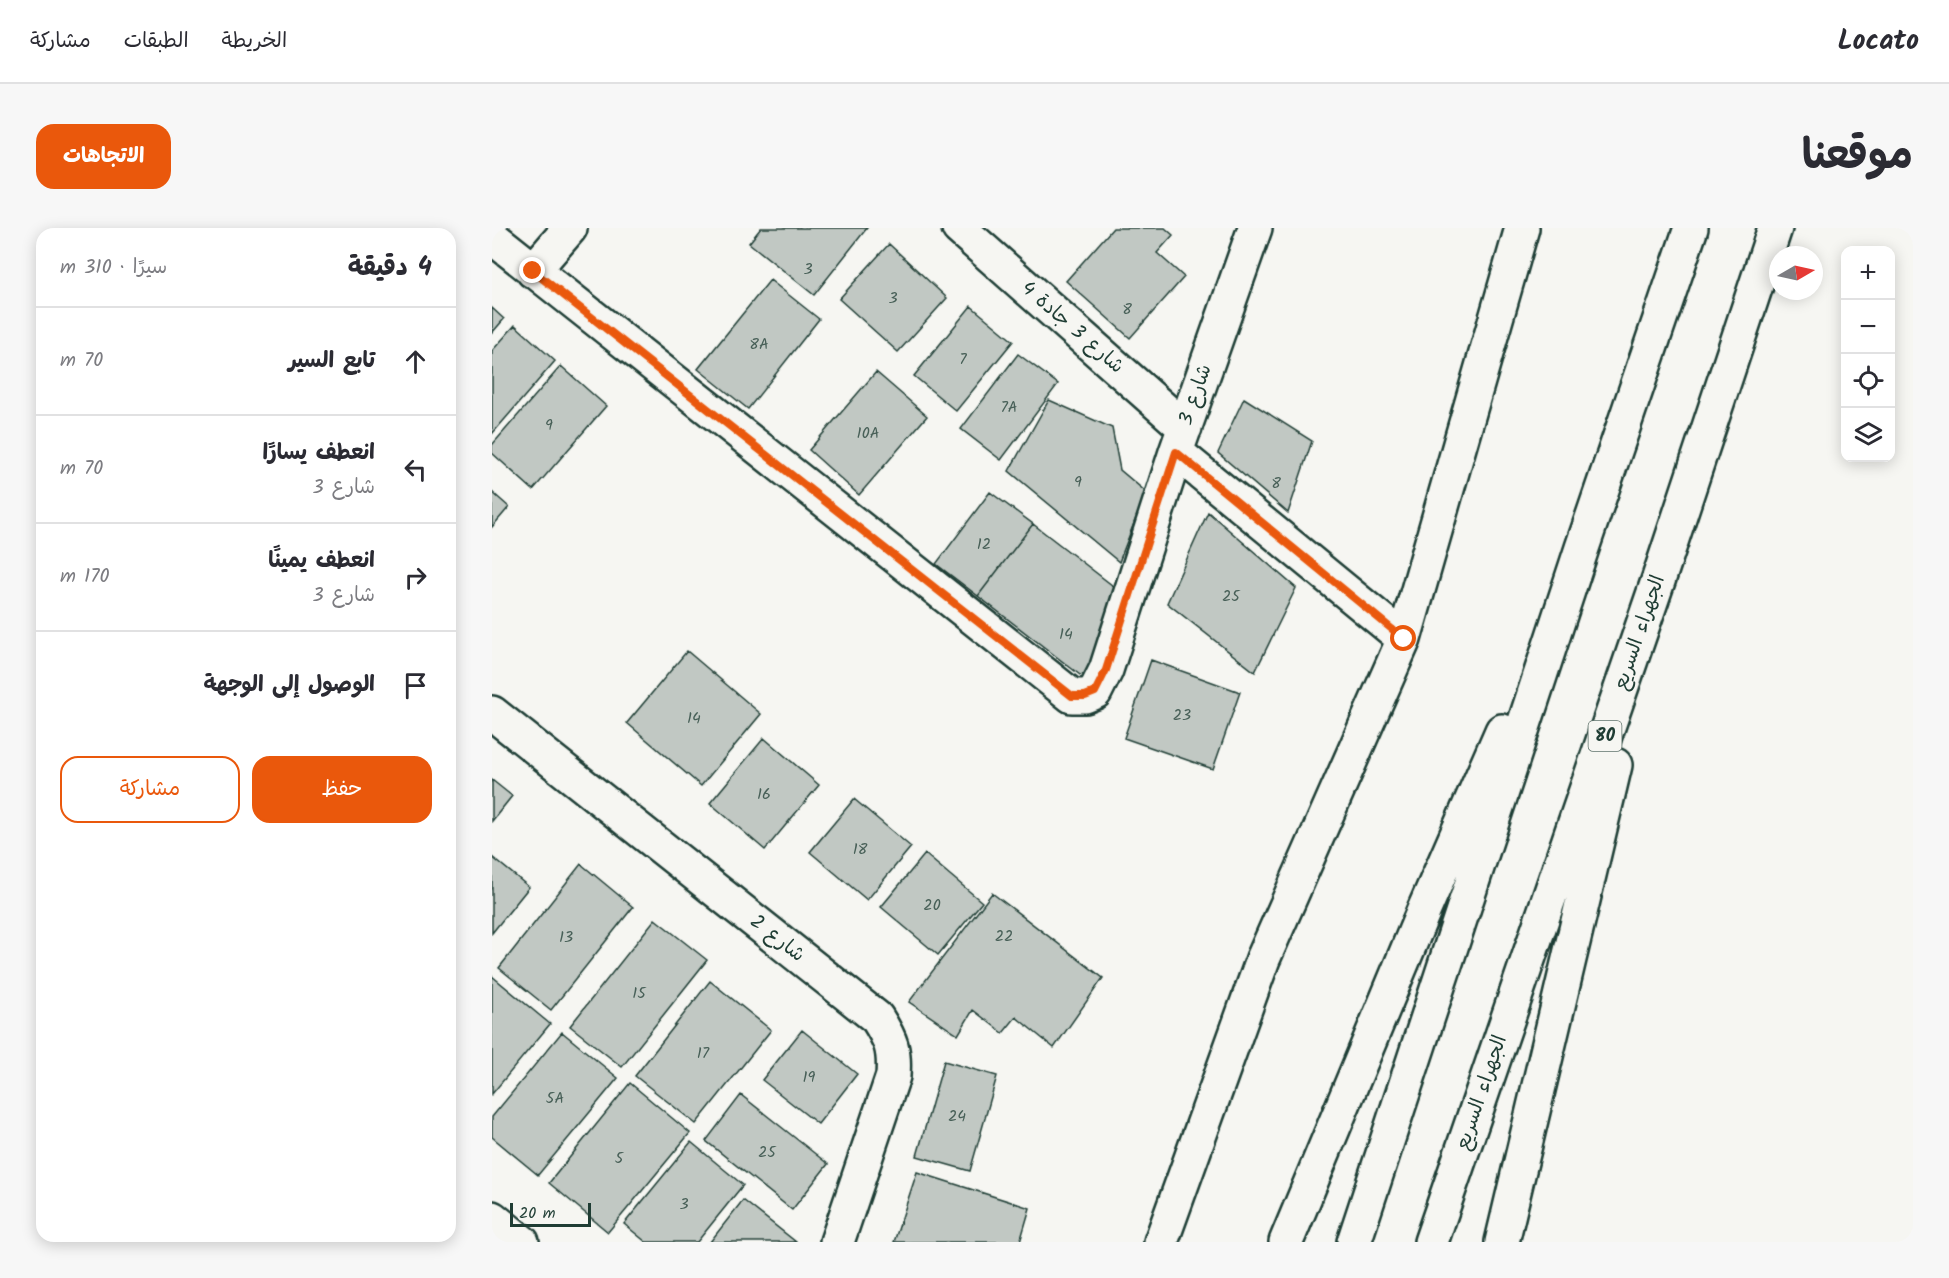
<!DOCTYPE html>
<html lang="ar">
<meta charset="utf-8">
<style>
:root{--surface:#fff;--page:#f7f7f7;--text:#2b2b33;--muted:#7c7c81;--line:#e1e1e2;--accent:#ea580c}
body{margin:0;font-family:Kalam,"Playpen Sans Arabic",sans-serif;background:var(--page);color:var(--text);direction:rtl}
.controls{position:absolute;right:18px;top:18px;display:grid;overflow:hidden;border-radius:12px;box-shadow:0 3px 15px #0003}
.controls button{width:54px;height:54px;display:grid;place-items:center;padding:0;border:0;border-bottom:2px solid var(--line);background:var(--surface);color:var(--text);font:30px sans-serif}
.compass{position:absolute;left:1277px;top:18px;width:54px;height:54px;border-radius:50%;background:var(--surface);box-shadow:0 3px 15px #0003;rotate:81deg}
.scale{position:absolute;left:18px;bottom:15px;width:81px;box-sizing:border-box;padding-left:6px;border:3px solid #1f3d34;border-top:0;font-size:16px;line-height:21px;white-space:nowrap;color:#1f3d34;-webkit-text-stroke:4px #f6f6f2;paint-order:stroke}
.stop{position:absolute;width:18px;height:18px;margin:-14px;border:4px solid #ea580c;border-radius:50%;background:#fff}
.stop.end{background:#ea580c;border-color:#fff;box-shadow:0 2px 6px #0008}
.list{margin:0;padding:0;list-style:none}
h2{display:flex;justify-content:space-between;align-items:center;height:78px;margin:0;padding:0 24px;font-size:26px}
h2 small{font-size:20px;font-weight:400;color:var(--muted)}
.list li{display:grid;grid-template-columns:39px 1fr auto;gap:18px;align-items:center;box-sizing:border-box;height:108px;padding:0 24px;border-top:2px solid var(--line)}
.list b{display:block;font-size:22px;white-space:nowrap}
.list p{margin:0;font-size:20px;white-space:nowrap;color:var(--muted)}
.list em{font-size:20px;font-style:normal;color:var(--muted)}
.actions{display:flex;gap:12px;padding:18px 24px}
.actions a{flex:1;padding:14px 0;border:2px solid var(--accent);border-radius:18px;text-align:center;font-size:21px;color:var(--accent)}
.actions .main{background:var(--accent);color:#fff}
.icon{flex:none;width:33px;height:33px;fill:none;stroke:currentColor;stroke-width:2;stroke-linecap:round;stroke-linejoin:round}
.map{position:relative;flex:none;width:1421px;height:1014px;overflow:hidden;direction:ltr;border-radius:18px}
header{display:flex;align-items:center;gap:36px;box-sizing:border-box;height:84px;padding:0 30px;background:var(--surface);border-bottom:2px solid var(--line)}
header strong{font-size:28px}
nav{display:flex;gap:33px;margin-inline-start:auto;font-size:21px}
.intro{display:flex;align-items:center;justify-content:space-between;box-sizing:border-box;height:144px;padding:0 36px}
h1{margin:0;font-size:42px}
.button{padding:15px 27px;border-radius:18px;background:var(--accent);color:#fff;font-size:21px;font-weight:700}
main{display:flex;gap:36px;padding:0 36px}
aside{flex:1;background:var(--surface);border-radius:18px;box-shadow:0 3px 15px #0003}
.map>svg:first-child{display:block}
</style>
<header>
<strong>Locato</strong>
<nav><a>الخريطة</a><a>الطبقات</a><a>مشاركة</a></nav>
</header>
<div class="intro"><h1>موقعنا</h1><a class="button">الاتجاهات</a></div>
<main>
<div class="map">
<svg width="1421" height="1014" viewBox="0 0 1421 1014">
<rect width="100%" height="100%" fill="#f6f6f2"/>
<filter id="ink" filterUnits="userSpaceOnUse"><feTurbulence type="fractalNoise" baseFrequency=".0167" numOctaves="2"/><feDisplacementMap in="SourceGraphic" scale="12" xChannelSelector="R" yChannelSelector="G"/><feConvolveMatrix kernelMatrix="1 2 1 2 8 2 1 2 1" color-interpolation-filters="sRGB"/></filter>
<g filter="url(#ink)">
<!-- building -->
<path fill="#c1c8c3" stroke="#1f3d34" stroke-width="1.5" d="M269 0H375L322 67 257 15Z
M621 0H673L681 7 665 25 692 49 638 110 574 53Z
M397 16 455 70 406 124 347 71Z
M278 52 327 91 256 181 206 141Z
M479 78 521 113 464 183 422 148Z
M0 80 12 91 0 105Z
M23 97 63 133 0 206V123Z
M526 126 566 156 509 232 469 201Z
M69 138 114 178 41 262 0 225V217Z
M384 144 435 188 367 267 317 222Z
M752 170 820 213 796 285 726 225Z
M557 172 620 200 628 242 654 264 627 334 517 243Z
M0 264 17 279 0 299Z
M498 264 541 296 486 368 444 336Z
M716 284 804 360 763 444 675 375Z
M541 296 625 361 600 444 588 447 486 368Z
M195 423 269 486 209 558 135 495Z
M659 432 748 464 721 541 632 510Z
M272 510 327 557 273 622 218 575Z
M0 552 20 568 0 593Z
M362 571 419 619 375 672 318 624Z
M433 626 490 674 446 727 389 679Z
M0 629 37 659 0 705Z
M89 636 141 679 59 782 7 740Z
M500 665 611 750 562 820 524 789 511 805 481 782 466 807 417 774Z
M163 691 215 732 130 839 78 798Z
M0 748 58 796 0 866Z
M218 753 279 802 204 896 143 848Z
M310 802 365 846 326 896 270 852Z
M70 804 126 850 46 947 0 909V889Z
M452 833 505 848 478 943 425 928Z
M138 855 198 905 116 1004 57 955Z
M249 867 336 936 300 982 214 913Z
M199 914 251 957 205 1014H154L132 996Z
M425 944 538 980 528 1014H402Z
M251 972 304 1014H218Z"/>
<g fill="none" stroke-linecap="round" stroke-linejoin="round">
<defs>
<path id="minor" d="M467 0 693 200
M0 9 580 468H593L603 464 614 442 684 224 763 0
M41 43 78 0
M684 224 912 411
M0 485 385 790C399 812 403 822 401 848L345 1014
M0 990 30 1014
M669 1014 771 731 912 411 1030 0"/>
<path id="highway" d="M794 1014 932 682 1010 503
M862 1014 1090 320 1199 0
M939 1014 1167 350 1283 0
M1010 1014 1123 537"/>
</defs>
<!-- minor casing -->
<use href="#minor" stroke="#1f3d34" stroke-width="38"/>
<!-- highway casing -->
<use href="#highway" stroke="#1f3d34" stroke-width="38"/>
<!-- minor -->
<use href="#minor" stroke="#f6f6f2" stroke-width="33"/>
<!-- highway -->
<use href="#highway" stroke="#f6f6f2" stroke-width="33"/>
</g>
</g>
<g fill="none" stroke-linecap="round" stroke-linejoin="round" filter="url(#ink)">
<!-- route -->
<path stroke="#ea580c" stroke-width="8" d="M41 43 580 468H593L603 464 614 442 684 224 912 411"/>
</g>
<g text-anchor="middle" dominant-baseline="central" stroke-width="4.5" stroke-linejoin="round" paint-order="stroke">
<!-- number labels -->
<g font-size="16" fill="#486058">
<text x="316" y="41">3</text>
<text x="401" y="70">3</text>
<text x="635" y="81">8</text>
<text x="267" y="116">8A</text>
<text x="471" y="131">7</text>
<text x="517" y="179">7A</text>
<text x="57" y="197">9</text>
<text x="376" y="205">10A</text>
<text x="586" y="254">9</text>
<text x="784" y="255">8</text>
<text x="492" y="316">12</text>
<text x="739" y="368">25</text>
<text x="574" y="406">14</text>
<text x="690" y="487">23</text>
<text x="202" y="490">14</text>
<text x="272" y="566">16</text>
<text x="368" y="621">18</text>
<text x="440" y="677">20</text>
<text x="512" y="708">22</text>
<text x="74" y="709">13</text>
<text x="147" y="765">15</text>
<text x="211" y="825">17</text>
<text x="317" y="849">19</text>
<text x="63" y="870">5A</text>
<text x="465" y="888">24</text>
<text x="275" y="924">25</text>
<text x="127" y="930">5</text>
<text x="192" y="976">3</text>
</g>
<!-- shield labels -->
<rect fill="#f6f6f2" stroke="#60746d" stroke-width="1.5" x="1096.5" y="493" width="33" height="30" rx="4.5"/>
<g font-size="18" font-weight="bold" fill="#1f3d34">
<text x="1113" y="508">80</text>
</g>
<!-- street labels -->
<g font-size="20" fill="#1f3d34" stroke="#f6f6f2">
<text transform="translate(580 100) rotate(41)">شارع 3 جادة 4</text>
<text transform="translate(704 167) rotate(-71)">شارع 3</text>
<text transform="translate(1148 405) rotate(-71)">الجهراء السريع</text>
<text transform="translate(285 711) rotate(38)">شارع 2</text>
<text transform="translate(990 865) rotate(-71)">الجهراء السريع</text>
</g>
</g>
</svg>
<div class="controls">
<button>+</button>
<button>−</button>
<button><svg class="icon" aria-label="locate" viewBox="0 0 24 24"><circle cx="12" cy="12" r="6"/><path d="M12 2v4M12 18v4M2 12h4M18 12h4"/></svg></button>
<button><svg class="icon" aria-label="layers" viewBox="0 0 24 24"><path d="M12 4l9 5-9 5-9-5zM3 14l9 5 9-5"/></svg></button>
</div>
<svg class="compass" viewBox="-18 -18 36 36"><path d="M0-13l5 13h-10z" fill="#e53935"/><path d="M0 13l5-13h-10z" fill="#7c7c81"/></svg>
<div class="scale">20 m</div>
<div class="stop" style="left:912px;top:411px"></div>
<div class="stop end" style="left:41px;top:43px"></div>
</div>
<aside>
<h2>4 دقيقة<small>سيرًا · 310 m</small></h2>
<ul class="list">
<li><svg class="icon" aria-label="ahead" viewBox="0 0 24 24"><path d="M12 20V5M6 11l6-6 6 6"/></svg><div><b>تابع السير</b></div><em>70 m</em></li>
<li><svg class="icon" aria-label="left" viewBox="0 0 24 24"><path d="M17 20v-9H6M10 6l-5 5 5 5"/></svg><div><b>انعطف يسارًا</b><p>شارع 3</p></div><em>70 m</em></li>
<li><svg class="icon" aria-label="right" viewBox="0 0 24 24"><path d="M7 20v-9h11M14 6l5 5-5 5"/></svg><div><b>انعطف يمينًا</b><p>شارع 3</p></div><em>170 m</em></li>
<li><svg class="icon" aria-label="arrive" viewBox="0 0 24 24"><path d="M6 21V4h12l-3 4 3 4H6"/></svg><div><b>الوصول إلى الوجهة</b></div></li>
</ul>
<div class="actions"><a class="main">حفظ</a><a>مشاركة</a></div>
</aside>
</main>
